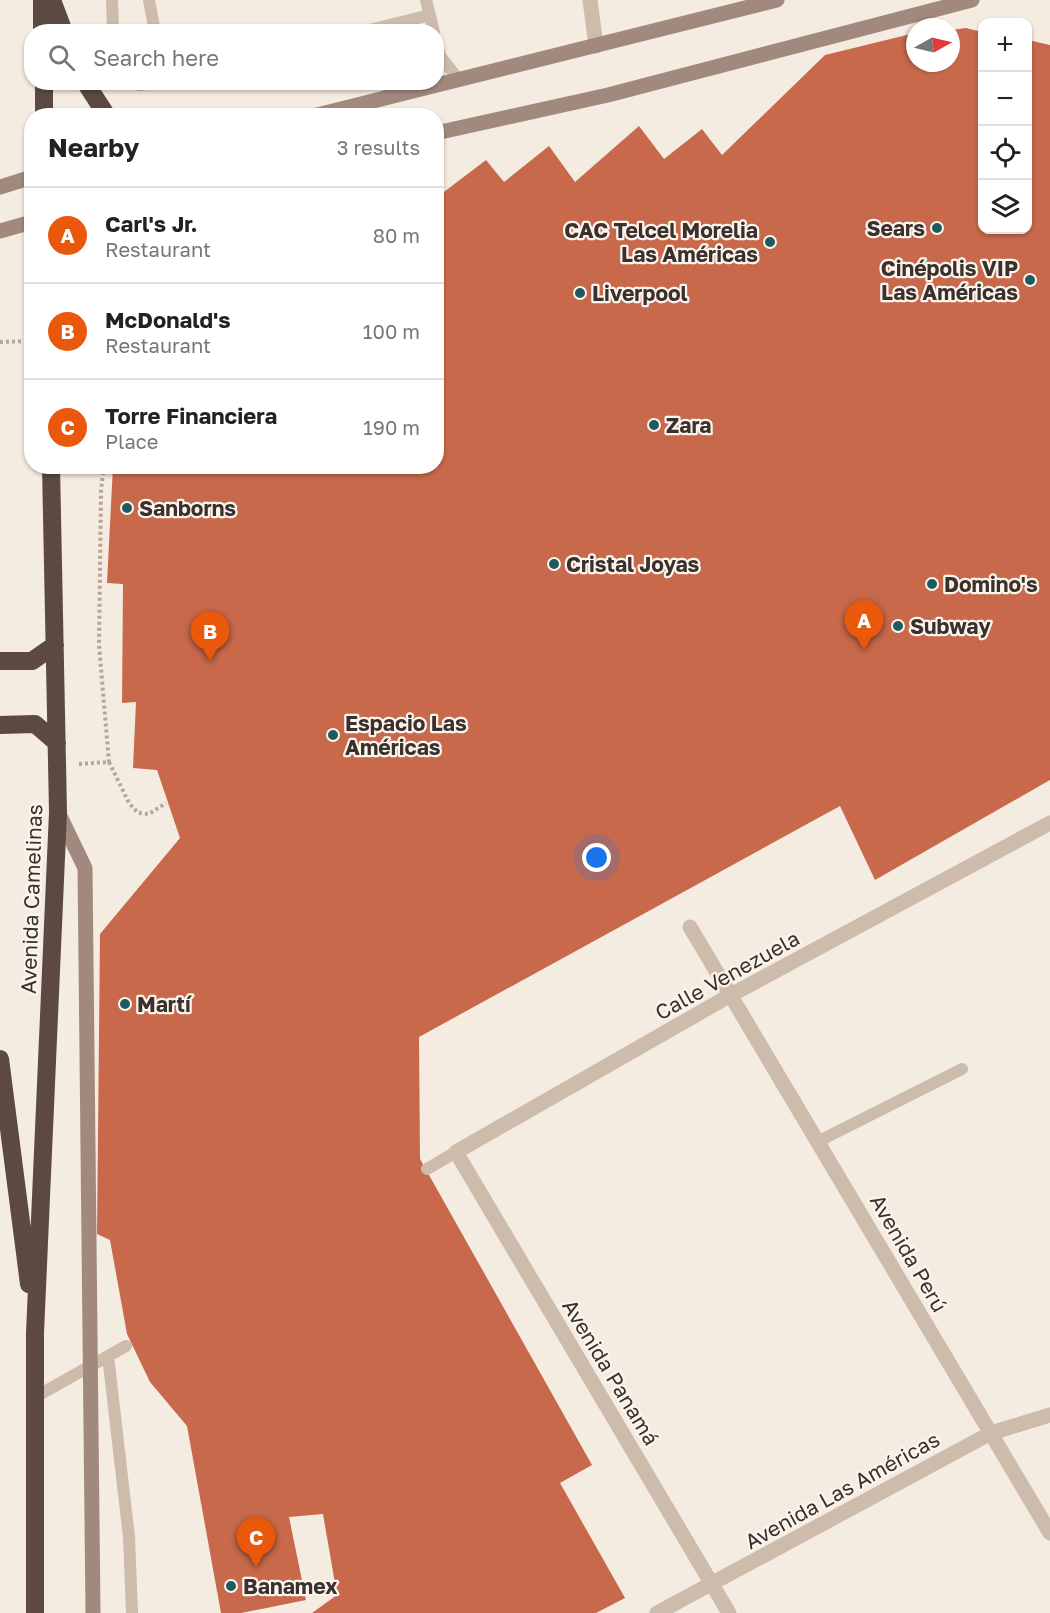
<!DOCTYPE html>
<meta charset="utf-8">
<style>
:root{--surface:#fff;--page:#f2f2f2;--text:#222;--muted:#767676;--line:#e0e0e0;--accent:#ea580c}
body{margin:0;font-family:"Golos Text",sans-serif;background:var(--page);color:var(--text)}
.controls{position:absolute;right:18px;top:18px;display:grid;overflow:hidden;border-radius:12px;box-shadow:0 2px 4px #0004}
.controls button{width:54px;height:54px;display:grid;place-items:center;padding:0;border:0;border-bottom:2px solid var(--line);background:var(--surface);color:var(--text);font:30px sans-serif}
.compass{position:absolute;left:906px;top:18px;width:54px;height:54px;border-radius:50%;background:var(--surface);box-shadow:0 2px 4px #0004;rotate:82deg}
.you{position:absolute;left:597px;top:858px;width:21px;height:21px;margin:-15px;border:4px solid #fff;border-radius:50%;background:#1a73e8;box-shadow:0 0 0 9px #1a73e833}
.badge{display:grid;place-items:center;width:39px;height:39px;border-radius:50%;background:var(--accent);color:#fff;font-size:20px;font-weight:700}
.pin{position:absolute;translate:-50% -50px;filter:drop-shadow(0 2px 3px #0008)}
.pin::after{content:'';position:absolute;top:32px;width:21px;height:18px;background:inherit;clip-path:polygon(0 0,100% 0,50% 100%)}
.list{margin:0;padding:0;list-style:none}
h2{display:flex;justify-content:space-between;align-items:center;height:78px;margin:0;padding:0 24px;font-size:26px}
h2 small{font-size:20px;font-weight:400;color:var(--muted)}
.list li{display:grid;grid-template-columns:39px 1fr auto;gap:18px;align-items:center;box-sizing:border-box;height:96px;padding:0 24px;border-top:2px solid var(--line)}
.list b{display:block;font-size:22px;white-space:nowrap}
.list p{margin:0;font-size:20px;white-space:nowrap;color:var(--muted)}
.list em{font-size:20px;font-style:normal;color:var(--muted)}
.icon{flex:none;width:33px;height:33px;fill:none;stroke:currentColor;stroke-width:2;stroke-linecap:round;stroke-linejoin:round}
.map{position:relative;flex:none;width:1050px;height:1613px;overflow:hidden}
.search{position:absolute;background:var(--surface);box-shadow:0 2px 4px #0004;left:24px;top:24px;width:420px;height:66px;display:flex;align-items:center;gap:15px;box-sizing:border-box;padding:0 21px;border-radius:24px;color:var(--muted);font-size:22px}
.panel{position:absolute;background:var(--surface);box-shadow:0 2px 4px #0004;left:24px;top:108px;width:420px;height:366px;border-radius:24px}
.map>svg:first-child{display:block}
</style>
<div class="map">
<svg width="1050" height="1613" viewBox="0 0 1050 1613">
<rect width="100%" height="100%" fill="#f4ebe1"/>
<!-- building -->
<path fill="#c8694b" d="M966 28 982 32V230H1028V40L1050 45V780L875 880 840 806 419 1037 420 1159 592 1465 560 1483 625 1598 596 1613H312L337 1595 323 1514 289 1517 306 1600 241 1613H221L187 1426 150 1382 127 1334 110 1240 97 1234 100 934 180 838 157 770 133 768 136 702 122 703 123 584 107 583 113 466H436V198L486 160 504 182 549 146 575 182 639 126 664 159 702 129 722 155 825 55 915 33V63H951V30Z"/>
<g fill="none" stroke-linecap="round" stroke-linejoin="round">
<!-- path -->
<path stroke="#b9a596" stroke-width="4" stroke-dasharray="3 3" stroke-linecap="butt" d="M0 342 32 341
M104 466 101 490 99 645 109 762
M79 764 109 762 129 803 138 813 149 814 166 803"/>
<!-- lane -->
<path stroke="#cdbbac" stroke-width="12" d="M112 0 113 32
M149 0 155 32
M426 0 434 32
M361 32 430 15
M436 43 440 56 459 80
M130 82 140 85 160 82
M388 82 390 96
M819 1141 962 1069
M427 1169 456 1152
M108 1356 129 1537 132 1613
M37 1396 126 1346"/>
<!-- street -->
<path stroke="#cdbbac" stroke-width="15" d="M590 0 596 46
M690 927 1050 1533
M657 1613 991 1433 1050 1415
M729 1613 456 1152 729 996 1050 823"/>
<!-- secondary -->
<path stroke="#a18a7d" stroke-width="15" d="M313 116 777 0
M436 133 608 95 972 0
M0 187 32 177
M0 231 32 222
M58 812 85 868 93 1613"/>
<!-- highway -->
<path stroke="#5c4a42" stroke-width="18" d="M42 0V32
M52 0 64 32
M44 82V116
M85 82 107 116
M0 661H32L55 645
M0 725 35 724 57 743
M0 1059 29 1284
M35 1613V1333L58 812 51 466"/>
</g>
<!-- markers -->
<g fill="#1f5a5e" stroke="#fbf5ee" stroke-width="2">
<circle cx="937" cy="228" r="6"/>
<circle cx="770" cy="242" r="6"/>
<circle cx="1030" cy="280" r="6"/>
<circle cx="580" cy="293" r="6"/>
<circle cx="654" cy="425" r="6"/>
<circle cx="127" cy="508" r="6"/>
<circle cx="554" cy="564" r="6"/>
<circle cx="932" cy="584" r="6"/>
<circle cx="898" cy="626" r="6"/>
<circle cx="333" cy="735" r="6"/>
<circle cx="125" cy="1004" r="6"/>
<circle cx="231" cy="1586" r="6"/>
</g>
<g text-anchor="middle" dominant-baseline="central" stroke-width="4.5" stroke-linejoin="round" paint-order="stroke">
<!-- poi labels -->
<g font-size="21" font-weight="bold" fill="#3b302b" stroke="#fbf5ee" text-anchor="start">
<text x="925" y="228" text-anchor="end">Sears</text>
<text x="758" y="230" text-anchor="end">CAC Telcel Morelia<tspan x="758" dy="24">Las Américas</tspan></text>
<text x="1018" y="268" text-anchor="end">Cinépolis VIP<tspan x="1018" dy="24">Las Américas</tspan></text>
<text x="592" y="293">Liverpool</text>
<text x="666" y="425">Zara</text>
<text x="139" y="508">Sanborns</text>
<text x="566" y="564">Cristal Joyas</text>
<text x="944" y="584">Domino's</text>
<text x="910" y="626">Subway</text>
<text x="345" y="723">Espacio Las<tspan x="345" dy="24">Américas</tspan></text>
<text x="137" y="1004">Martí</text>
<text x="243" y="1586">Banamex</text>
</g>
<!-- street labels -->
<g font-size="21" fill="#3b302b" stroke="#fbf5ee">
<text transform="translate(31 899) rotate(-88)">Avenida Camelinas</text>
<text transform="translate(727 975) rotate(-29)">Calle Venezuela</text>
<text transform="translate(909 1253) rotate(60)">Avenida Perú</text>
<text transform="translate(611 1372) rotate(59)">Avenida Panamá</text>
<text transform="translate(842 1490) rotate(-29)">Avenida Las Américas</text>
</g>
</g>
</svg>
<div class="controls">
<button>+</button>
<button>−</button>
<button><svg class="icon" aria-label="locate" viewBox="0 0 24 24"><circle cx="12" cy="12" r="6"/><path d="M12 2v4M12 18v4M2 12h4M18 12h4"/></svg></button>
<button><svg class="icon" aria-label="layers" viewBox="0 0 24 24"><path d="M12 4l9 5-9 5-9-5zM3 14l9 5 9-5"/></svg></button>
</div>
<svg class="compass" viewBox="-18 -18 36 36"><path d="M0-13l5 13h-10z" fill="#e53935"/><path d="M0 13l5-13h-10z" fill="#767676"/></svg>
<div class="you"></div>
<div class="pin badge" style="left:864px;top:650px">A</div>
<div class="pin badge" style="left:210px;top:661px">B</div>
<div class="pin badge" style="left:256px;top:1567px">C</div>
<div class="search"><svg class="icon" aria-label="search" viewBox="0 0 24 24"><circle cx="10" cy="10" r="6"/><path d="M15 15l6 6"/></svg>Search here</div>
<section class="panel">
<h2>Nearby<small>3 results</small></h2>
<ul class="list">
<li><span class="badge">A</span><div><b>Carl's Jr.</b><p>Restaurant</p></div><em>80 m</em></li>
<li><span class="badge">B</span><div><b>McDonald's</b><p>Restaurant</p></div><em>100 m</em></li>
<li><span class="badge">C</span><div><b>Torre Financiera</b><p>Place</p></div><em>190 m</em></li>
</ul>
</section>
</div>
